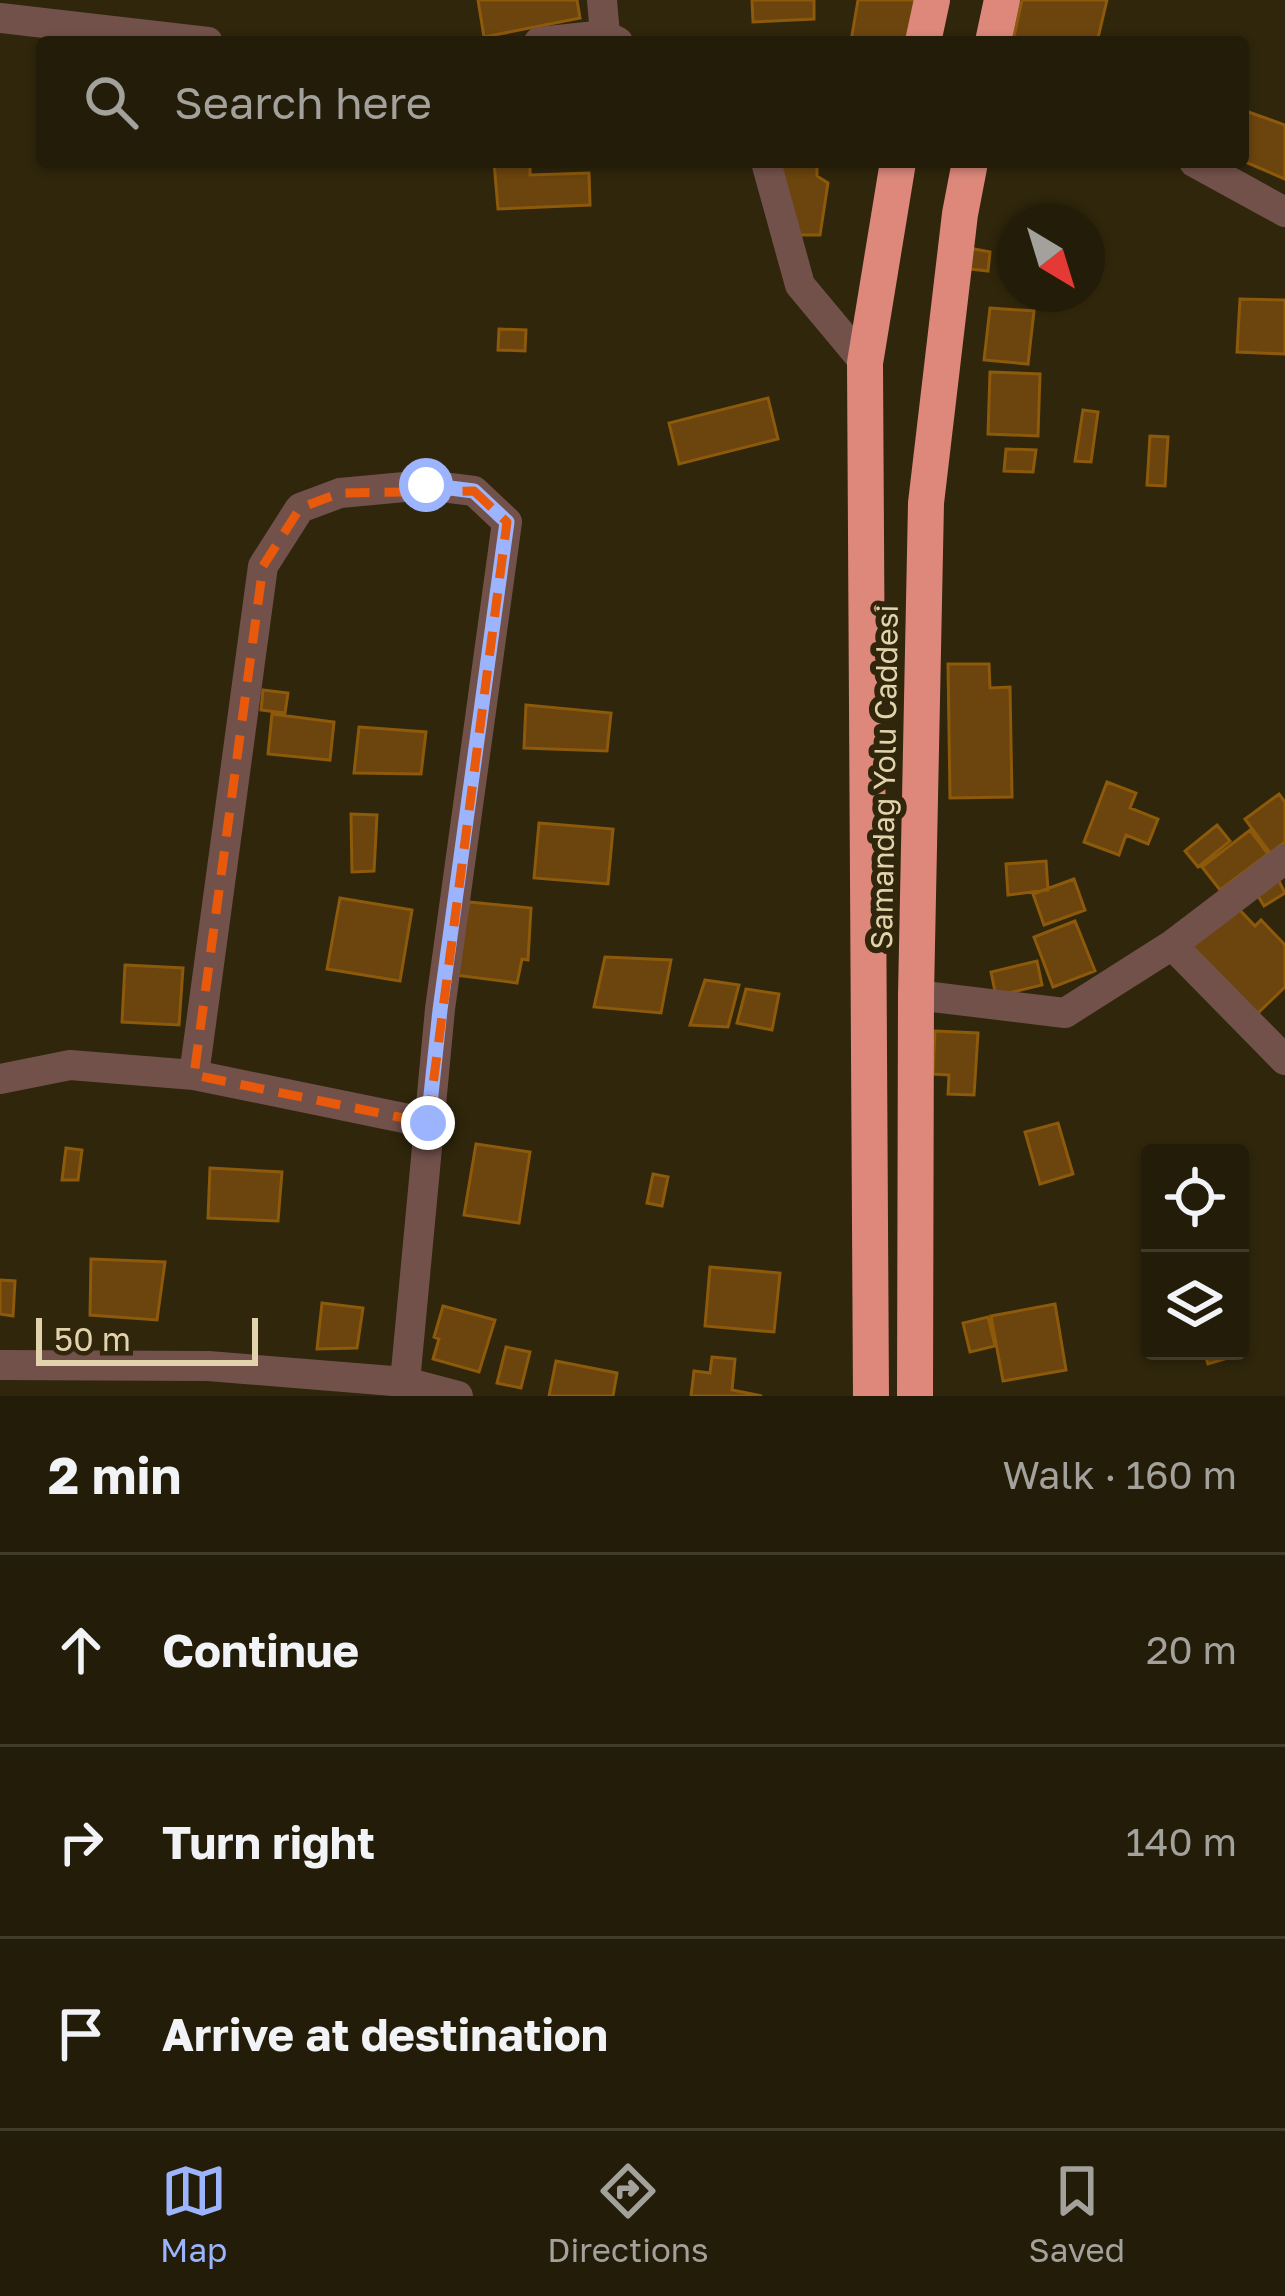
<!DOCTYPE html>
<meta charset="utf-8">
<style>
:root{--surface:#231c08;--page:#2f2916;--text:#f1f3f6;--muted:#a3a19c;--line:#403a29;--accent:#9bb4fd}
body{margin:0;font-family:"Golos Text",sans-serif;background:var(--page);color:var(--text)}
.controls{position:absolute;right:36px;bottom:36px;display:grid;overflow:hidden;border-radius:12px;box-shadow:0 3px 9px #0004}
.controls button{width:108px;height:108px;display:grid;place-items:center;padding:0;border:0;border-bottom:3px solid var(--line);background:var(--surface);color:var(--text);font:60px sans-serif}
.compass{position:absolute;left:997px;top:204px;width:108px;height:108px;border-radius:50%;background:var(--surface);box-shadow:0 3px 9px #0004;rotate:142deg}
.scale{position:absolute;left:36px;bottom:30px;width:222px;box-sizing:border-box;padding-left:12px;border:6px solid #e2d3ad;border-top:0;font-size:33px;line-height:42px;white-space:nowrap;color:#e2d3ad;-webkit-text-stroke:9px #2f260b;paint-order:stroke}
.stop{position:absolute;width:36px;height:36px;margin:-27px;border:9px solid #9bb4fd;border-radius:50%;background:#fff}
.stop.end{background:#9bb4fd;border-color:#fff;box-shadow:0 3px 12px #0008}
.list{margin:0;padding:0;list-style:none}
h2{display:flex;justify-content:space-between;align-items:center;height:156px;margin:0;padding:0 48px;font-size:51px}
h2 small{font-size:39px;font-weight:400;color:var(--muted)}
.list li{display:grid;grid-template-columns:78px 1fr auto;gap:36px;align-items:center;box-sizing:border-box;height:192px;padding:0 48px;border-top:3px solid var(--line)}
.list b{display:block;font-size:45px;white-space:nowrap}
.list em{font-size:39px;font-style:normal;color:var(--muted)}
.icon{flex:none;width:66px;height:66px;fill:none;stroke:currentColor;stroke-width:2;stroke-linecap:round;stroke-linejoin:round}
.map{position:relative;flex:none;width:1285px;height:1396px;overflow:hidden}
.search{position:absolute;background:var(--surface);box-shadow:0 3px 9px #0004;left:36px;right:36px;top:36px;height:132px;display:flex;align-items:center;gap:30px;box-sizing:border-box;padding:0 42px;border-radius:12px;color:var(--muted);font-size:45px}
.sheet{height:732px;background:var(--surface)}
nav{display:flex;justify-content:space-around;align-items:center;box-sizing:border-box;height:168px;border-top:3px solid var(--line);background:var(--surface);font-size:33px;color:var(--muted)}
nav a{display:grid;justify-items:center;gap:6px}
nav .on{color:var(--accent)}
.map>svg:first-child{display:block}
</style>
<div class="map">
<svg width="1285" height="1396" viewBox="0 0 1285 1396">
<rect width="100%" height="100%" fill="#2f260b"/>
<!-- building -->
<path fill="#6b440e" stroke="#8d590b" stroke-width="3" d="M478 0H577L580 18 484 37Z
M752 0H814V19L753 22Z
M858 0H919L907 42 851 41Z
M1022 0H1107L1097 42 1013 41Z
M1243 110 1285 125V179L1243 161Z
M494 162H530V175L589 173 590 205 498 209Z
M771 162H817V176L828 183 820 235H793Z
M964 247 990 252 988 271 961 268Z
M1027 294H1050V306L1027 304Z
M1240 299 1285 300V354L1237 352Z
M990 308 1034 311 1028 364 984 360Z
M499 329 526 330 525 351 498 350Z
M990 372 1040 374 1038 436 988 434Z
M768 398 778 439 679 464 669 423Z
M1083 410 1098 412 1091 462 1075 461Z
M1150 436 1168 437 1165 486 1147 485Z
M1006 449 1036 450 1033 472 1004 471Z
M948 664H989L990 688 1010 687 1012 797 950 798Z
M263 690 288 693 285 713 261 710Z
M526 705 611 713 607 751 524 748Z
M272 714 334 722 330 760 268 754Z
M359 727 426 732 421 774 354 773Z
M1107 782 1136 793 1130 808 1158 819 1148 844 1126 835 1119 855 1084 842Z
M1279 794 1285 802V842L1270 853 1245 819Z
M351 814 377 815 374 871 352 872Z
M539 823 613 829 608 884 534 878Z
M1217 825 1230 841 1198 867 1185 851Z
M1250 830 1268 854 1220 890 1202 867Z
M1046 861 1048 890 1008 895 1006 864Z
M1277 877 1285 893 1264 906 1255 891Z
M1074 879 1085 910 1044 925 1033 894Z
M340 898 412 910 400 981 327 969Z
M469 902 531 908 528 960 522 959 517 983 455 975Z
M1234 904 1255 926 1261 920 1285 945V987L1257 1014 1191 946Z
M1075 921 1095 971 1053 987 1034 937Z
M605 957 671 960 661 1013 594 1007Z
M1037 961 1042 985 996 996 991 972Z
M125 965 183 968 179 1025 122 1022Z
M705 980 739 985 728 1027 690 1025Z
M746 989 779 994 772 1030 737 1023Z
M935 1031 978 1033 974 1095 948 1094 949 1075 933 1074Z
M1058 1123 1073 1174 1040 1184 1025 1132Z
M476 1144 530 1152 519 1223 464 1215Z
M66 1148 82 1150 78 1180H62Z
M210 1168 282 1172 278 1221 208 1218Z
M653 1174 668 1177 662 1206 647 1203Z
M91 1259 165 1262 157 1320 90 1315Z
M710 1267 780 1273 774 1332 705 1326Z
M0 1280 15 1281 13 1316 0 1314Z
M322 1303 363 1308 357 1348 317 1349Z
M1055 1304 1066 1370 1003 1381 991 1316Z
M443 1306 495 1320 479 1372 433 1359 439 1339 434 1337Z
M988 1317 995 1346 970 1352 963 1323Z
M506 1347 530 1352 521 1388 497 1383Z
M1204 1351H1229L1231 1357 1208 1364Z
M712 1357 735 1359 732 1390 762 1396H691L694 1371 710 1373Z
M556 1361 617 1373 613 1396H549Z"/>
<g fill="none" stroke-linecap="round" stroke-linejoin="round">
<!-- minor -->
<path stroke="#73514b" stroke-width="30" d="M602 0 605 35
M0 18 208 42
M539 42 605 35 618 42
M766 162 800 285 865 363
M1194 162 1285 212
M1172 945 1285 1060
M916 995 1065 1013 1172 945 1285 859
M194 1075 263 566 300 508 340 493 426 485 474 491 507 522 440 1009 405 1382
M0 1079 70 1065 194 1075 428 1123
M0 1365 208 1366 405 1382 458 1396"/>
<!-- highway -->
<path stroke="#dd887b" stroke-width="36" d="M923 42 932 0
M993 42 1002 0
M871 1396 865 363 898 162
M915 1396 916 995 926 503 960 214 970 162"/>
</g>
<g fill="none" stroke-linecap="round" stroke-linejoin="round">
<!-- route -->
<path stroke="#9bb4fd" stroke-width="15" d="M426 485 474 491 507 522 440 1010 428 1123"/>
</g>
<!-- marked area -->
<path fill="none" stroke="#e8590c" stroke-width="9" stroke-dasharray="24 15" stroke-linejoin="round" d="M474 491 507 522 428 1123 194 1075 263 566 300 508 340 493Z"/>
<g text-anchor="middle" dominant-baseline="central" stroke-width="12" stroke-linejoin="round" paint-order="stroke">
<!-- street labels -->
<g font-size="30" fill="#e2d3ad" stroke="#2f260b">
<text transform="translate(884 777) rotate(-89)">Samandağ Yolu Caddesi</text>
</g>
</g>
</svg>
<div class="controls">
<button><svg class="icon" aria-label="locate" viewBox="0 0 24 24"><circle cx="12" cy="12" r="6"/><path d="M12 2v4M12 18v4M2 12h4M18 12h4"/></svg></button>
<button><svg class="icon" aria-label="layers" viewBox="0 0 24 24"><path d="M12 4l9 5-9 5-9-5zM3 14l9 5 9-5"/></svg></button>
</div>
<svg class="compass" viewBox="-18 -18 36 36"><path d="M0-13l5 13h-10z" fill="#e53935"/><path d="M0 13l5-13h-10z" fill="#a3a19c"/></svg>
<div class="scale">50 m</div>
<div class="stop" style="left:426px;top:485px"></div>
<div class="stop end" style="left:428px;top:1123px"></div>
<div class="search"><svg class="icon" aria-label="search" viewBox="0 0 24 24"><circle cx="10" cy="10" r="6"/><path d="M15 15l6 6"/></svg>Search here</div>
</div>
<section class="sheet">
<h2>2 min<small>Walk · 160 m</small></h2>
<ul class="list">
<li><svg class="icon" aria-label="ahead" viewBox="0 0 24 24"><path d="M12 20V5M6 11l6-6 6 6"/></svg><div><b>Continue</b></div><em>20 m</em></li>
<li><svg class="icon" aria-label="right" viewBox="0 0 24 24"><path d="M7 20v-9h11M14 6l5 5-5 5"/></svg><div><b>Turn right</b></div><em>140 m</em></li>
<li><svg class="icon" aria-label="arrive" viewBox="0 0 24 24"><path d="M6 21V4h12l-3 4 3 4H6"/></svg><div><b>Arrive at destination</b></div></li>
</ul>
</section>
<nav>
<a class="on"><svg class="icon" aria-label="map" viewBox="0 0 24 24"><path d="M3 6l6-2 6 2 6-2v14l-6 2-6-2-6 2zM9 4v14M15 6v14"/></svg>Map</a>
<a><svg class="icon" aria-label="directions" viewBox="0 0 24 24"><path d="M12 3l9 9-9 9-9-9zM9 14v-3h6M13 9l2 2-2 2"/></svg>Directions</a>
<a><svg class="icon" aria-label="saved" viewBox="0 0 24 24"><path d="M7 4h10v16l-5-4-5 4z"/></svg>Saved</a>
</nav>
